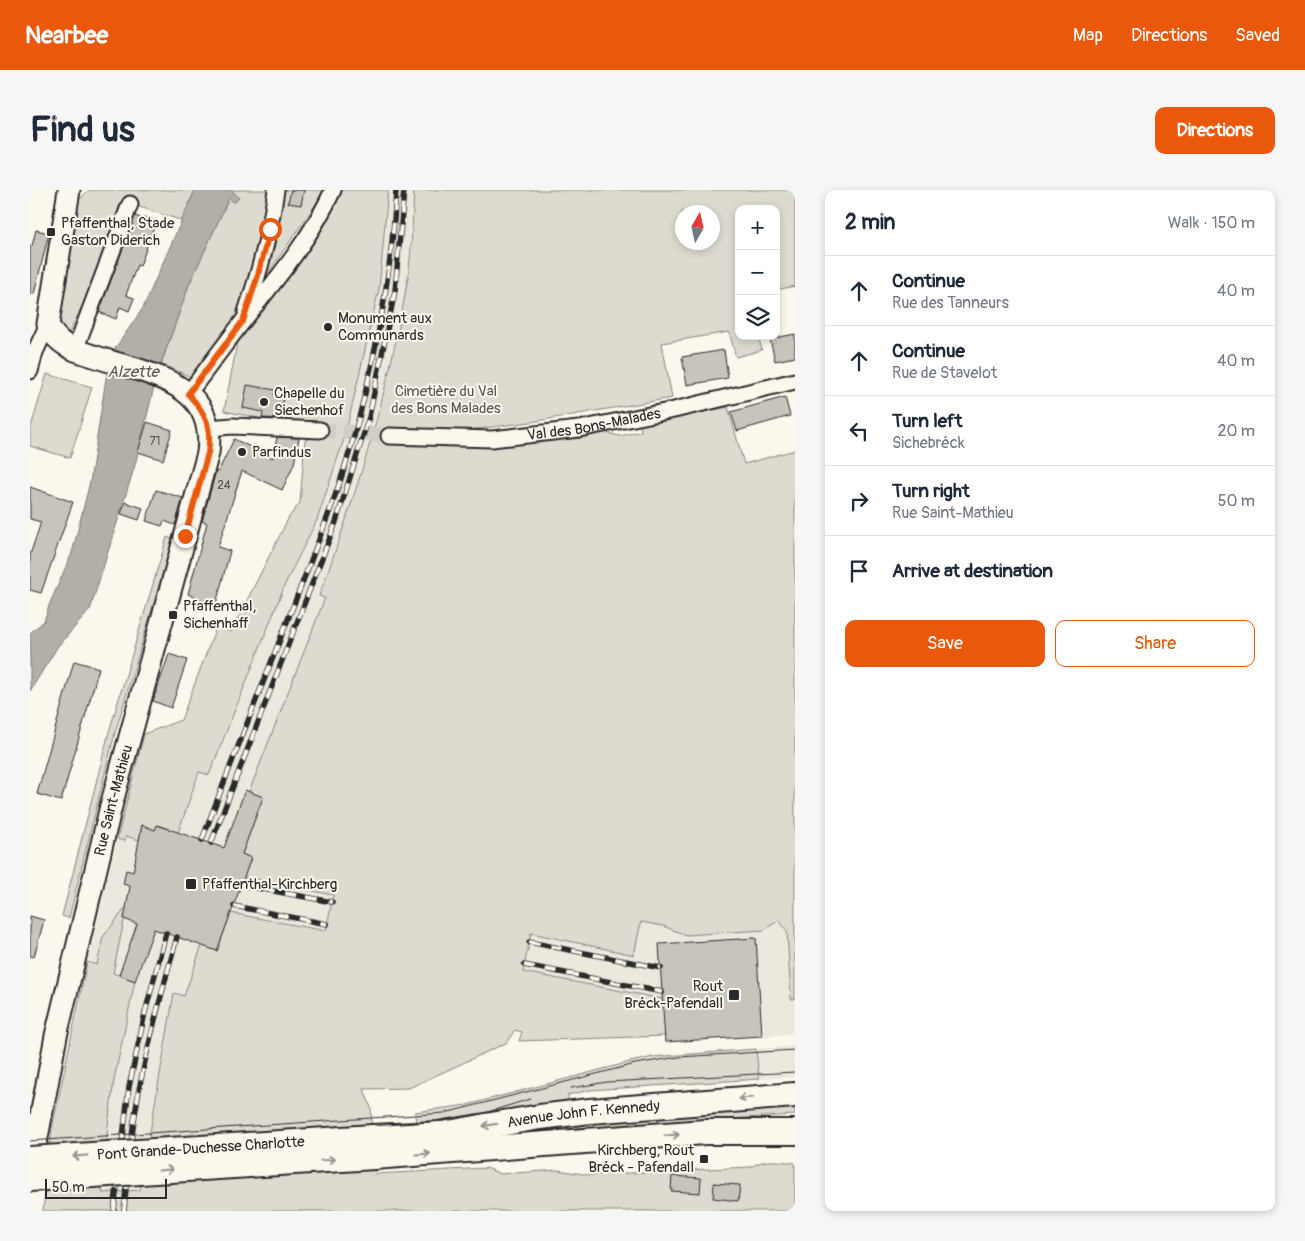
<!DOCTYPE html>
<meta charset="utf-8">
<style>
:root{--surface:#fff;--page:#f6f6f7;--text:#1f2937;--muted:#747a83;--line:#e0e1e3;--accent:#ea580c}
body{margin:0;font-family:Pangolin,sans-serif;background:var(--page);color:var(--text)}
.controls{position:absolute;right:15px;top:15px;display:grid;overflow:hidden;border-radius:10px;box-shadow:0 2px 8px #0003}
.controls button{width:45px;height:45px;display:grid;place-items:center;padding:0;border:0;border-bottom:1px solid var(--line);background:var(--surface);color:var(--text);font:25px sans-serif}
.compass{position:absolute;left:645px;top:15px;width:45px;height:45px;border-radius:50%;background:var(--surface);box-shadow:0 2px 8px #0003;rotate:9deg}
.scale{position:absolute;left:15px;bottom:12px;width:122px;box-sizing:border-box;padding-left:5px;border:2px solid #2b2b2b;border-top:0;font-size:14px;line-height:18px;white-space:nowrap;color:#2b2b2b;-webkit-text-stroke:4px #fbf7ec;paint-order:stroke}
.stop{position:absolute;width:15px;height:15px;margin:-11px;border:4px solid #ea580c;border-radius:50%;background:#fff}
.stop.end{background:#ea580c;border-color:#fff;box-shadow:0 1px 5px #0008}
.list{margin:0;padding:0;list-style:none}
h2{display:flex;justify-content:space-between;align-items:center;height:65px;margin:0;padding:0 20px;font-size:21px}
h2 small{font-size:16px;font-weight:400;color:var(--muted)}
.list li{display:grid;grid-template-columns:32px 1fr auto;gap:15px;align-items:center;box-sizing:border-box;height:70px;padding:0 20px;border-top:1px solid var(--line)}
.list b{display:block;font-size:19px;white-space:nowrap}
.list p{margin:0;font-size:16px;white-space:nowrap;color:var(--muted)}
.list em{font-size:16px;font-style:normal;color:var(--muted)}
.actions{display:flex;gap:10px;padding:15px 20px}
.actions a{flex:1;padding:11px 0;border:1px solid var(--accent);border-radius:10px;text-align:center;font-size:18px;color:var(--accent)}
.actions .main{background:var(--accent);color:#fff}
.icon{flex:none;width:28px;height:28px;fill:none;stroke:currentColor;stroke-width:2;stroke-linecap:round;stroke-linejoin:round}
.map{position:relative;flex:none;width:765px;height:1021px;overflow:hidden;border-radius:10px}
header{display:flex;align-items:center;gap:30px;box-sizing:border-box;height:70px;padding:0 25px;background:var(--accent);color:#fff}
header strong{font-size:24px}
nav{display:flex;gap:28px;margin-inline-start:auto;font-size:18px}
.intro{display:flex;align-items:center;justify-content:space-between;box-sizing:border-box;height:120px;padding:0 30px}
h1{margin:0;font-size:35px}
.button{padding:12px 22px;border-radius:10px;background:var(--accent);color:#fff;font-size:18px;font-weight:700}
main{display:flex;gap:30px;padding:0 30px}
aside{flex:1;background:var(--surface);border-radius:10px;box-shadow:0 2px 8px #0003}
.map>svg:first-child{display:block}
</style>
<header>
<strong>Nearbee</strong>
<nav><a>Map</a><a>Directions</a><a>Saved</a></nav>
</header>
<div class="intro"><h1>Find us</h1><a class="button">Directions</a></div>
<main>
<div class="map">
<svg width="765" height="1021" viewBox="0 0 765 1021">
<rect width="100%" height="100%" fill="#fbf7ec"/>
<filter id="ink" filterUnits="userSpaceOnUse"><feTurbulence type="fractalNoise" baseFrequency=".02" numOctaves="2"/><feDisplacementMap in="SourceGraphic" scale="10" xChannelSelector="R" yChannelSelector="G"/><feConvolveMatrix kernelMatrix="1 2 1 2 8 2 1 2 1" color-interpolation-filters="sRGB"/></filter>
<g filter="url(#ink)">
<!-- built -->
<path fill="#ebe8de" d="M358 0H384L377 97 361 174 314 339 290 405 295 408 219 601 233 607 212 664 221 668 214 687 303 705 296 742 223 727 187 761 172 756 154 806 144 803 107 1014 71 1003 84 890 105 791 82 783 96 717 73 747 67 775 57 772 87 649 94 651 96 645 112 635H127L148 642 170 582 179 585 256 392 287 330 357 23Z
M748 729 757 741 761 809H765V844L635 852 632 809 493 782 501 743 603 765 611 732 633 736 656 745 734 740Z
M765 856V887L729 889 726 859Z"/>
<!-- green -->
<path fill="#dddad0" stroke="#84827e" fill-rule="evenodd" d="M59 0H165L153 31 91 11C76 58 59 104 37 148L26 134 49 10Z
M202 0H296L238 83 161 187 131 174 159 95Z
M310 0H358L349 99 315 246 287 330 256 392 179 585 169 582 148 643 127 635 125 640 112 635 109 650 96 646 95 651 87 649 114 544 151 530 187 435 201 442 259 327 270 313 275 250 289 246 292 233 243 231 194 221 207 154 288 45Z
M384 0H765V96L746 100V19H709V146H728L732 160 706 167 699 142 632 153 642 208 501 232 431 241 361 239 357 254 451 257 573 242 590 246 611 241 610 235 698 217 714 274 765 260V809H761L757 741 749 730 734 740 656 745 633 736 611 732 604 765 501 743 493 782 633 809 635 846 489 851 492 842 485 840 476 853 379 898 334 899 341 918 345 984 457 978 470 984 528 980 559 985 720 977C737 968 746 971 765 973V1021H13L22 939 57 772 67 775 73 747 97 716 83 783 105 791 84 890 78 936 72 1003 110 1000 144 803 154 806 172 755 187 761 201 723 296 741 303 705 214 687 221 668 212 664 233 607 219 602 295 408 289 406C326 306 358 203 376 99 382 66 382 32 384 0ZM652 22H682V52H652Z
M17 184 62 197 40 268 0 256V240Z
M137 347 143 349 85 543 39 728 32 726 79 542Z
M726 859 729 889 560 900 538 905V913L386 938 385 922 437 915 600 872 623 867Z
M765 916V925L547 938 504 948 464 952 457 944 521 933Z"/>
<!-- water -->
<path fill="#b1afa7" stroke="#7b7a75" d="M165 0H202L209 8 204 13 199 8 159 95 131 174 124 197 105 275 60 420 28 456 0 501V443L14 431 20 413 42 363 60 292 77 182 84 160 113 118Z"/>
<!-- building -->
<path fill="#c7c4bc" stroke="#2b2b2b" d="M261 0H274L271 15 258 13Z
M105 26 113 29 114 27 126 31 110 76 107 75 96 105 104 108 99 121 90 117 86 129 69 122Z
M6 40 19 43 4 104H0V55L2 56Z
M765 144V167L745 171 740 149Z
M694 160 698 188 657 195 652 167Z
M217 195 245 200 244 205 254 207 251 229 232 228 233 222 213 218Z
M755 207 760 226 707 241 701 222Z
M117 232 142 240 133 270 108 262Z
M247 247 269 248 264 274 252 300 212 281 188 357 200 361 185 418 158 404 177 333 172 331 186 281 188 282 204 249 243 268Z
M0 297 43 312 11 403 0 400V365L11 332 0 329Z
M126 300 153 308 145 335 134 331 132 336 116 331Z
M95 312 113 318 109 330 91 324Z
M139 464 157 470 141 518 123 511Z
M44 471 69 478 31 611 7 604Z
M215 600 233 607 212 664 221 668 187 761 124 739 105 791 89 785 107 734 94 729 100 696 93 694 96 680 103 682 112 635 125 640 127 635 194 658Z
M0 726 14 730 4 767 0 766Z
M726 748 732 846 635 852 629 754Z
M642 986 671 988 670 1003 641 1001Z
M684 993 710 995 708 1011 683 1008Z"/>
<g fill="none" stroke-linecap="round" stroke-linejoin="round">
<!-- minor-tunnel -->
<path stroke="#d1cec5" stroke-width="15" stroke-dasharray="15 8" stroke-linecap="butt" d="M290 240 359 246"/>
<defs>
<g id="minor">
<path d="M216 122C230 81 240 43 246 0"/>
<path d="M45 160 100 14"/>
<path d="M0 181 5 162 18 134"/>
<path d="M158 204C177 179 195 154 214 130 246 90 282 47 303 0"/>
<path d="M179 238 202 236 290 240"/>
<path id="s1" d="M359 246 462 249 549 239 644 220 765 191"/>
</g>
<g id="secondary">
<path id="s2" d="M0 985 26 846 81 616 178 263C185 207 145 191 100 177 81 172 63 166 45 160 32 154 23 147 18 134L39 0"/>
</g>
<g id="primary">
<path id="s3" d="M343 947 408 944 510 927 560 921 765 905"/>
<path d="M344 967 675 942H765"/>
</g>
</defs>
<!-- minor casing -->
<use href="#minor" stroke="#2b2b2b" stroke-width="19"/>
<!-- secondary casing -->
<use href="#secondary" stroke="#2b2b2b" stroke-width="25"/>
<!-- primary casing -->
<use href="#primary" stroke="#2b2b2b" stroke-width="28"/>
<!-- minor -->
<use href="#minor" stroke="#fbf7ec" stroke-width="15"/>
<!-- secondary -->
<use href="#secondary" stroke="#fbf7ec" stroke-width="21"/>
<!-- primary -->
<use href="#primary" stroke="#fbf7ec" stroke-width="24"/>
<!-- tram -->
<path stroke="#2b2b2b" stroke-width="1" d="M541 898 577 892 765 882
M0 951 415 923 605 874 649 867 765 860
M0 959 415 931 448 925 500 909"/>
<defs>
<path id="rail" d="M172 650C204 565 238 481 271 396 290 347 310 297 324 246 346 166 362 83 366 0
M181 653 306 332 339 227 365 101 374 0
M212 695 302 712
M204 716 297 734
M499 752 631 778
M494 775 632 802
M84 1021 99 897 115 823 136 743
M94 1021C97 980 102 940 109 900 119 848 133 798 147 747"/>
</defs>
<!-- rail casing -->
<use href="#rail" stroke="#2b2b2b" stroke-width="5.5"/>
<!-- rail -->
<use href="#rail" stroke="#fbf7ec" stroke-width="4" stroke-dasharray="11" stroke-linecap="butt"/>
<defs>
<g id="primary-bridge">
<path id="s4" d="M0 969 343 947"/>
<path d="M0 989 344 967"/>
</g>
</defs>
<!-- primary-bridge casing -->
<use href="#primary-bridge" stroke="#2b2b2b" stroke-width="28" stroke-linecap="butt"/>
<!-- primary-bridge -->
<use href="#primary-bridge" stroke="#fbf7ec" stroke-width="24"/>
</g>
<!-- one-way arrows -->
<defs><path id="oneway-shaft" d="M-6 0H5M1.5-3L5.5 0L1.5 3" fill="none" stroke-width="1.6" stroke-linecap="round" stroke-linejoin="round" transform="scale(1.25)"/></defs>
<g stroke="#93918c">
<use href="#oneway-shaft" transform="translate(716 908) rotate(176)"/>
<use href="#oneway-shaft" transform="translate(460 935) rotate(170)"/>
<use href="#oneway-shaft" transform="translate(642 945) rotate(-4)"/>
<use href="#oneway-shaft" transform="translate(393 964) rotate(-4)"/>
<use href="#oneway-shaft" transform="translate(50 966) rotate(176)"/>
<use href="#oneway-shaft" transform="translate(298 970) rotate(-4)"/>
<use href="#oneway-shaft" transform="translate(136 980) rotate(-4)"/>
</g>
</g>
<g fill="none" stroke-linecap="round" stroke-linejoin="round" filter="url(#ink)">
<!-- route -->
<path stroke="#ea580c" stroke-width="6" d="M155 346 178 263C182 237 176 223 158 204L213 131 228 85 240 39"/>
</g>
<!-- markers -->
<g fill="#2b2b2b" stroke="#fbf7ec" stroke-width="2">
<rect x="16" y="37" width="10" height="10" rx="2.5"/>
<circle cx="298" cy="137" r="5"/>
<circle cx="234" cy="212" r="5"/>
<circle cx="212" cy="262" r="5"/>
<rect x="138" y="420" width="10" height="10" rx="2.5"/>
<rect x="155" y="688" width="12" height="12" rx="2.5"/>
<rect x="698" y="799" width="12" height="12" rx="2.5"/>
<rect x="669" y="964" width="10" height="10" rx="2.5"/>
</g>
<g text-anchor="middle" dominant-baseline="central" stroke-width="4" stroke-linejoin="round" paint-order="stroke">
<!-- number labels -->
<g font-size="12" fill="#52514f">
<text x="125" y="251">71</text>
<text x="194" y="295">24</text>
</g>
<!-- poi labels -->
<g font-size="15" fill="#2b2b2b" stroke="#fbf7ec" text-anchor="start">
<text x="31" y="33">Pfaffenthal, Stade<tspan x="31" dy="17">Gaston Diderich</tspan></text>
<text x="308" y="128">Monument aux<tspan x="308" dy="17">Communards</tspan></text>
<text x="244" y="203">Chapelle du<tspan x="244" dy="17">Siechenhof</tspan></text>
<text x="222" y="262">Parfindus</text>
<text x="153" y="416">Pfaffenthal,<tspan x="153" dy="17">Sichenhaff</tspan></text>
<text x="172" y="694">Pfaffenthal-Kirchberg</text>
<text x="693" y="796" text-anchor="end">Rout<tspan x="693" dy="17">Bréck-Pafendall</tspan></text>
<text x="664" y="960" text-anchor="end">Kirchberg, Rout<tspan x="664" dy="17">Bréck - Pafendall</tspan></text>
</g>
<!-- park labels -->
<g font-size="15" fill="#585754" stroke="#fbf7ec">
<text x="416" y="201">Cimetière du Val<tspan x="416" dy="17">des Bons Malades</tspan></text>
</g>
<!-- street labels -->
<g font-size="15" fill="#2b2b2b" stroke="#fbf7ec">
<text stroke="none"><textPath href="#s1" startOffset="206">Val des Bons-Malades</textPath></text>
<text stroke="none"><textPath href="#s2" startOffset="384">Rue Saint-Mathieu</textPath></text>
<text stroke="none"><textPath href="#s3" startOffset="212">Avenue John F. Kennedy</textPath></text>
<text stroke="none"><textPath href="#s4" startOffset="171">Pont Grande-Duchesse Charlotte</textPath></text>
</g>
<!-- water labels -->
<g font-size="16" font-style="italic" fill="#5a5956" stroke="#fbf7ec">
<text x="103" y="182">Alzette</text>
</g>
</g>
</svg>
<div class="controls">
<button>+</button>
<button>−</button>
<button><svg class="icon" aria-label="layers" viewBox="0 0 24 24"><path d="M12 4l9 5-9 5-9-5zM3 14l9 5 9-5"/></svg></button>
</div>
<svg class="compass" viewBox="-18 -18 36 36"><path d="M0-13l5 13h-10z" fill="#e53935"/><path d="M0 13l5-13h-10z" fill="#747a83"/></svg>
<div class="scale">50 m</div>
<div class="stop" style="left:240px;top:39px"></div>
<div class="stop end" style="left:155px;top:346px"></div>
</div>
<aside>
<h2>2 min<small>Walk · 150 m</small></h2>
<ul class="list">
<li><svg class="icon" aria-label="ahead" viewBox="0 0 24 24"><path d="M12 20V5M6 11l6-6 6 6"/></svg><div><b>Continue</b><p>Rue des Tanneurs</p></div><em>40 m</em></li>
<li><svg class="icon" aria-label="ahead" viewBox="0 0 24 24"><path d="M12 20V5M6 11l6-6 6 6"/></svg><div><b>Continue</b><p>Rue de Stavelot</p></div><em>40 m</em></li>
<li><svg class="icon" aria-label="left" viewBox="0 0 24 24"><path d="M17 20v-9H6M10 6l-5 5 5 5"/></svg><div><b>Turn left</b><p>Sichebréck</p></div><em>20 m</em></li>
<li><svg class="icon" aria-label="right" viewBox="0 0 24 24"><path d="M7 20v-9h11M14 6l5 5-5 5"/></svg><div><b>Turn right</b><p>Rue Saint-Mathieu</p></div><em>50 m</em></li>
<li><svg class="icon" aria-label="arrive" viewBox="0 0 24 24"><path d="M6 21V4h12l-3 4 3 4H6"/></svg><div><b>Arrive at destination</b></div></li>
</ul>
<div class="actions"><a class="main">Save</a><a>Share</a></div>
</aside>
</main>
